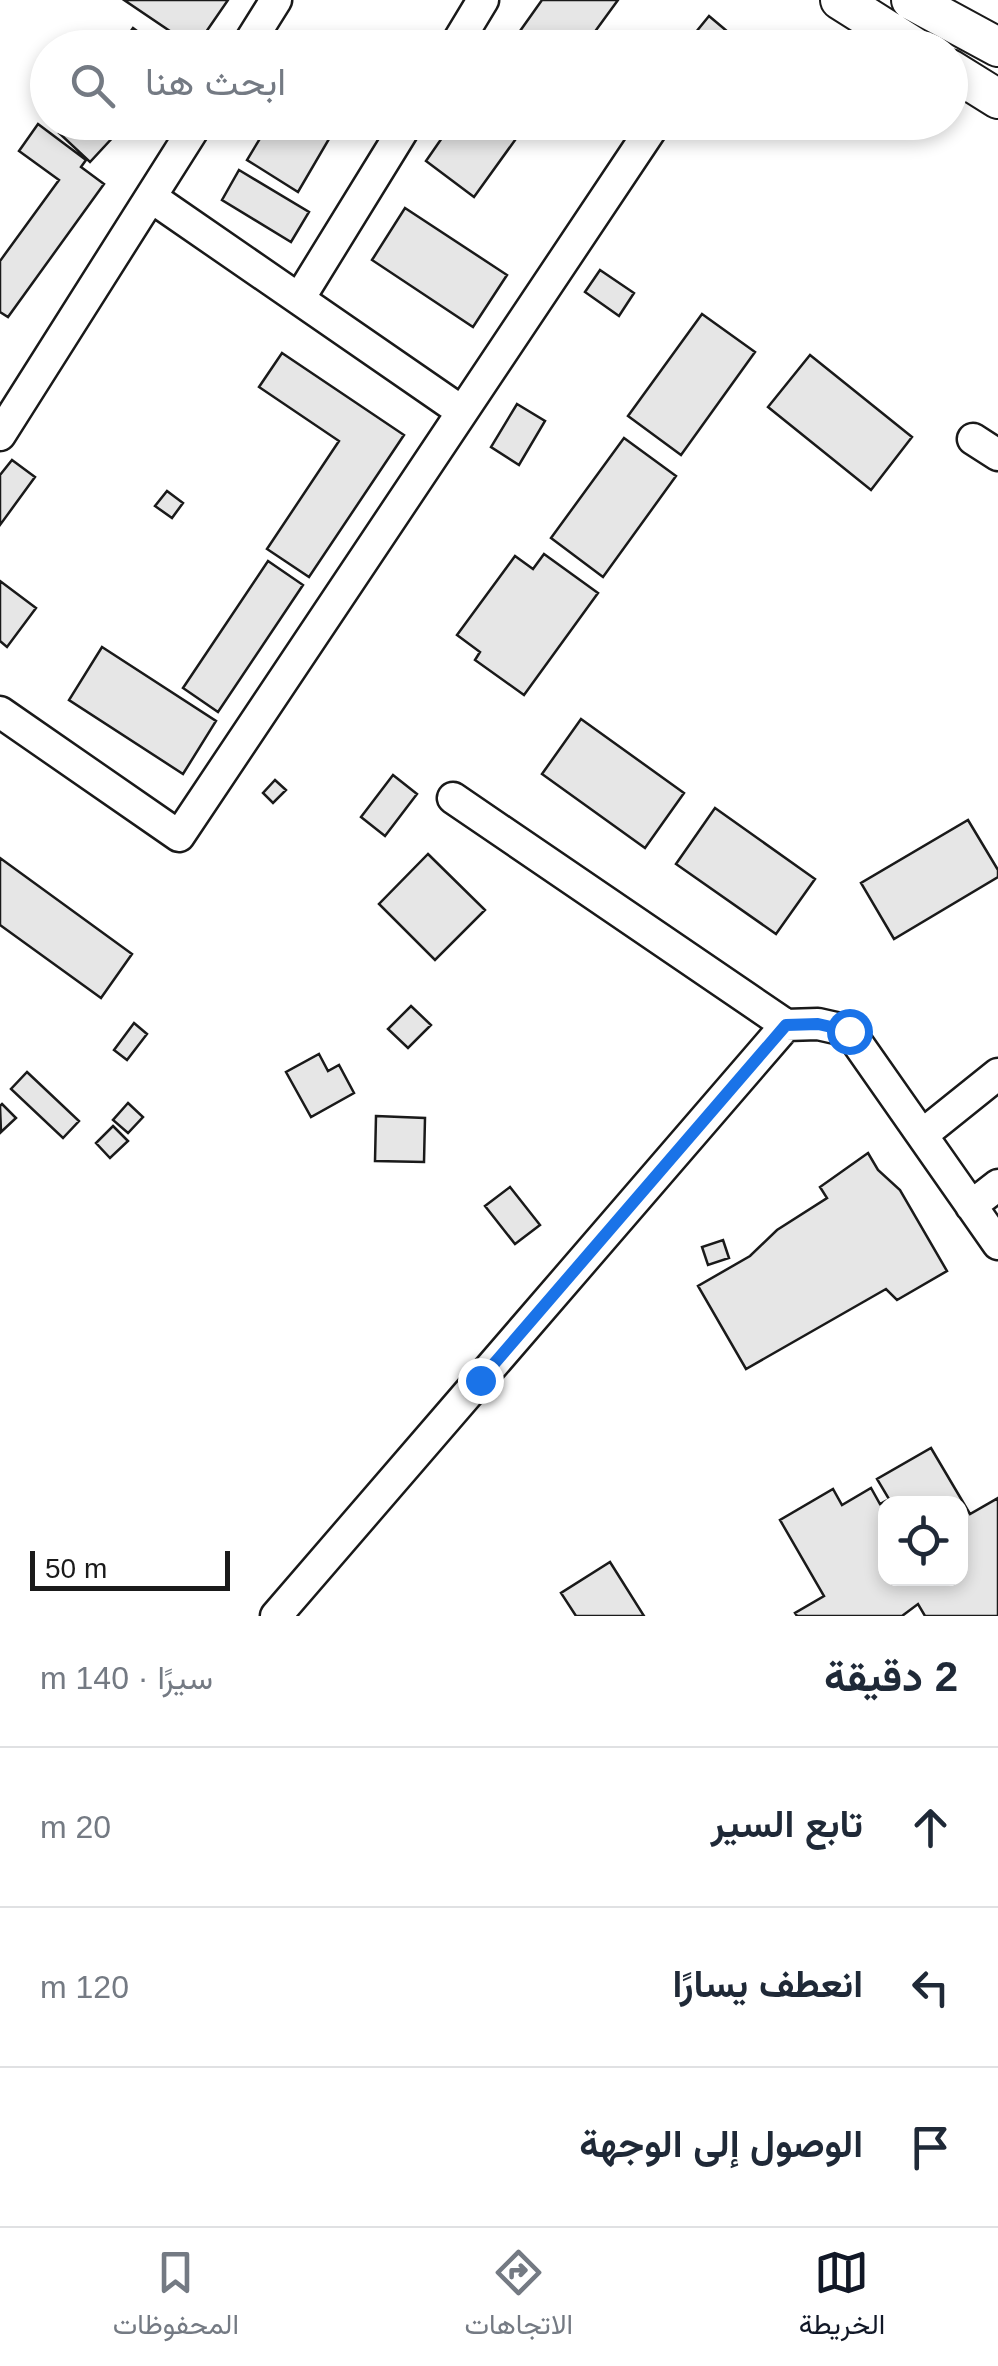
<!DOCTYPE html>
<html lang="ar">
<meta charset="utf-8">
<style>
:root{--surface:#fff;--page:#f2f2f3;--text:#1f2937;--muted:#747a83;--line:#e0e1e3;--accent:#111827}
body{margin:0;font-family:Helvetica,Vazirmatn,sans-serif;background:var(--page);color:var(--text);direction:rtl}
.controls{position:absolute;right:30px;bottom:30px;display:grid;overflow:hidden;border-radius:20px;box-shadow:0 5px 15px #0003}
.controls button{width:90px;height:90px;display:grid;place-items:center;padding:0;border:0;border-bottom:2px solid var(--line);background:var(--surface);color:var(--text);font:50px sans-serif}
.scale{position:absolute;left:30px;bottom:25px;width:200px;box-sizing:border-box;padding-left:10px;border:5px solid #1a1a1a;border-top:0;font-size:28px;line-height:35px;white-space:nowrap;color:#1a1a1a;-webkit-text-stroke:8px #fff;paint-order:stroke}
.stop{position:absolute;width:30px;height:30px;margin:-22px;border:8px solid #1a73e8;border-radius:50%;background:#fff}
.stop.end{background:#1a73e8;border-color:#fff;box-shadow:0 2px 10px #0008}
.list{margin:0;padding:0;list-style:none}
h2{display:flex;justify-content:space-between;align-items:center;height:130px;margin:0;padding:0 40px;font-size:42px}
h2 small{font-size:32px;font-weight:400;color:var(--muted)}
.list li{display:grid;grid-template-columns:65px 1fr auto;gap:30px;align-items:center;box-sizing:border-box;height:160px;padding:0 40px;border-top:2px solid var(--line)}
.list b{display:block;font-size:38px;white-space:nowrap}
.list em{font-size:32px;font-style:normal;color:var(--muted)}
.icon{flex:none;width:55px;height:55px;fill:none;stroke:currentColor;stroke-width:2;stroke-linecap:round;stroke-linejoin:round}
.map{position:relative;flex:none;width:998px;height:1616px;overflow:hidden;direction:ltr}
.search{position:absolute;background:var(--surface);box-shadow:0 5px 15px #0003;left:30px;right:30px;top:30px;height:110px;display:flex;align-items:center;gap:25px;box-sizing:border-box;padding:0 35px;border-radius:55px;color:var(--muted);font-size:38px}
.sheet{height:610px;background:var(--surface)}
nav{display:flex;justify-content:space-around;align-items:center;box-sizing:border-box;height:140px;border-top:2px solid var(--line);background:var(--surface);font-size:28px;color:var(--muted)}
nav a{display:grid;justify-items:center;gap:5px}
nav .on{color:var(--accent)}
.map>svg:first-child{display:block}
</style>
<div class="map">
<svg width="998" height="1616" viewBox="0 0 998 1616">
<rect width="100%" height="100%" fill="#fff"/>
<!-- building -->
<path fill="#e6e6e6" stroke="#1a1a1a" stroke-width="2.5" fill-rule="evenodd" d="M124 0H228L195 48Z
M542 0H618L583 48H508Z
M709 16 747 48H683Z
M133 28 160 48H119Z
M69 122H102L115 135 90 162 59 133Z
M270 122H316L312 129 329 139 298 192 247 160Z
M453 122H528L474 197 426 161Z
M38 124 86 160 81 167 104 184 8 317 0 312V261L59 180 19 151Z
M239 170 309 212 291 242 222 200Z
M405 208 507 275 473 327 372 260Z
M600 270 634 293 619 316 585 292Z
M702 314 755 352 681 455 628 416Z
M282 353 404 435 309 577 267 549 339 441 259 387Z
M810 355 912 437 871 490 768 407Z
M517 404 545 421 519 465 491 447Z
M624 438 676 476 603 577 551 538Z
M12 460 35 477 0 525V475Z
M167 491 183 503 172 518 155 506Z
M544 554 598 593 524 695 475 660 480 652 457 635 515 556 533 569Z
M268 561 303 585 218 712 183 688Z
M0 581 36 608 7 647 0 641Z
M102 647 216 721 183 774 69 700Z
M581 719 684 793 645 848 542 774Z
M393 775 417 794 385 836 361 817Z
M275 780 286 790 273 803 263 793Z
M715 808 815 879 776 934 676 864Z
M968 820 998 870V877L894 939 861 883Z
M428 854 485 910 435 960 379 904Z
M0 858 132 954 101 998 0 925Z
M411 1006 431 1025 408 1048 388 1029Z
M134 1023 147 1034 127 1060 114 1050Z
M319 1054 328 1071 339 1065 354 1093 311 1117 286 1072Z
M27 1072 79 1121 63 1138 11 1089Z
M128 1103 143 1117 128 1133 113 1120Z
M2 1104 16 1118 1 1132 0 1106Z
M376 1116 425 1118 424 1162 375 1161Z
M113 1126 128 1141 110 1158 96 1143Z
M868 1153 878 1170 900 1190 947 1271 897 1300 886 1289 746 1369 698 1286 750 1256 777 1230 827 1198 820 1187Z
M510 1187 540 1225 515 1244 485 1206Z
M723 1240 729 1258 708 1265 702 1247Z
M931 1448 970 1514 998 1498V1616H925L918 1604 902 1616H797L795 1613 824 1596 780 1520 833 1489 842 1505 871 1488 880 1504 889 1499 877 1479ZM886 1504H960V1578H886Z
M610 1562 644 1616H576L561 1593Z"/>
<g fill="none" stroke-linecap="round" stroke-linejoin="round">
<defs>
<path id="minor" d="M246 48 276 0
M454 48 483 0
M151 197 461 411
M299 299 408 122
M0 435 198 122
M973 439 998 455
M0 712 179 836 656 122
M453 798 786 1025 818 1024 849 1031 998 1244
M922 1135 998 1074
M971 1206 998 1185
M276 1616 786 1025"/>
<path id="major" d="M840 0 916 48
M911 0 998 47
M950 69 998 99"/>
</defs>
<!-- minor casing -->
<use href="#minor" stroke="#1a1a1a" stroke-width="35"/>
<!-- major casing -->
<use href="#major" stroke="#1a1a1a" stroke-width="42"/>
<!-- minor -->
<use href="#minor" stroke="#fff" stroke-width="30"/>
<!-- major -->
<use href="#major" stroke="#fff" stroke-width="38"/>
</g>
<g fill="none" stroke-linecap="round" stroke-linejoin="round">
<!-- route -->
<path stroke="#1a73e8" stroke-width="12" d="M480 1380 786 1025 818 1024 849 1031"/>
</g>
</svg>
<div class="controls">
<button><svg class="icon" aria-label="locate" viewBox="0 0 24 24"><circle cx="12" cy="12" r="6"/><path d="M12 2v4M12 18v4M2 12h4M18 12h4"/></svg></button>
</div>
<div class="scale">50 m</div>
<div class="stop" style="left:849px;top:1031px"></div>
<div class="stop end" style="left:480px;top:1380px"></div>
<div class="search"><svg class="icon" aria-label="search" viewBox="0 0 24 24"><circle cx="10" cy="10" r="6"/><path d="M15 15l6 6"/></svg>ابحث هنا</div>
</div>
<section class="sheet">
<h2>2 دقيقة<small>سيرًا · 140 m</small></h2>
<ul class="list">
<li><svg class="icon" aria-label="ahead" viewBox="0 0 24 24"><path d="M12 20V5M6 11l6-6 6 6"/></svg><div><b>تابع السير</b></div><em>20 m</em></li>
<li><svg class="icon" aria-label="left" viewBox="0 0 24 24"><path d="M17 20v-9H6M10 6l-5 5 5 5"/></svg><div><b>انعطف يسارًا</b></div><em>120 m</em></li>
<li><svg class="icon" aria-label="arrive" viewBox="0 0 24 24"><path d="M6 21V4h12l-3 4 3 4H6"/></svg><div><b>الوصول إلى الوجهة</b></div></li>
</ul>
</section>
<nav>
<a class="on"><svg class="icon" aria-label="map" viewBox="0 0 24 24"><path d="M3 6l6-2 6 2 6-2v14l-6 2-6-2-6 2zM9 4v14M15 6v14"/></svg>الخريطة</a>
<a><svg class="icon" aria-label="directions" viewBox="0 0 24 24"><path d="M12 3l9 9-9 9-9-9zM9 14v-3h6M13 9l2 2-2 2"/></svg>الاتجاهات</a>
<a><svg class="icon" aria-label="saved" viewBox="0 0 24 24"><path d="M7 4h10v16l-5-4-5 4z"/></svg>المحفوظات</a>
</nav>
